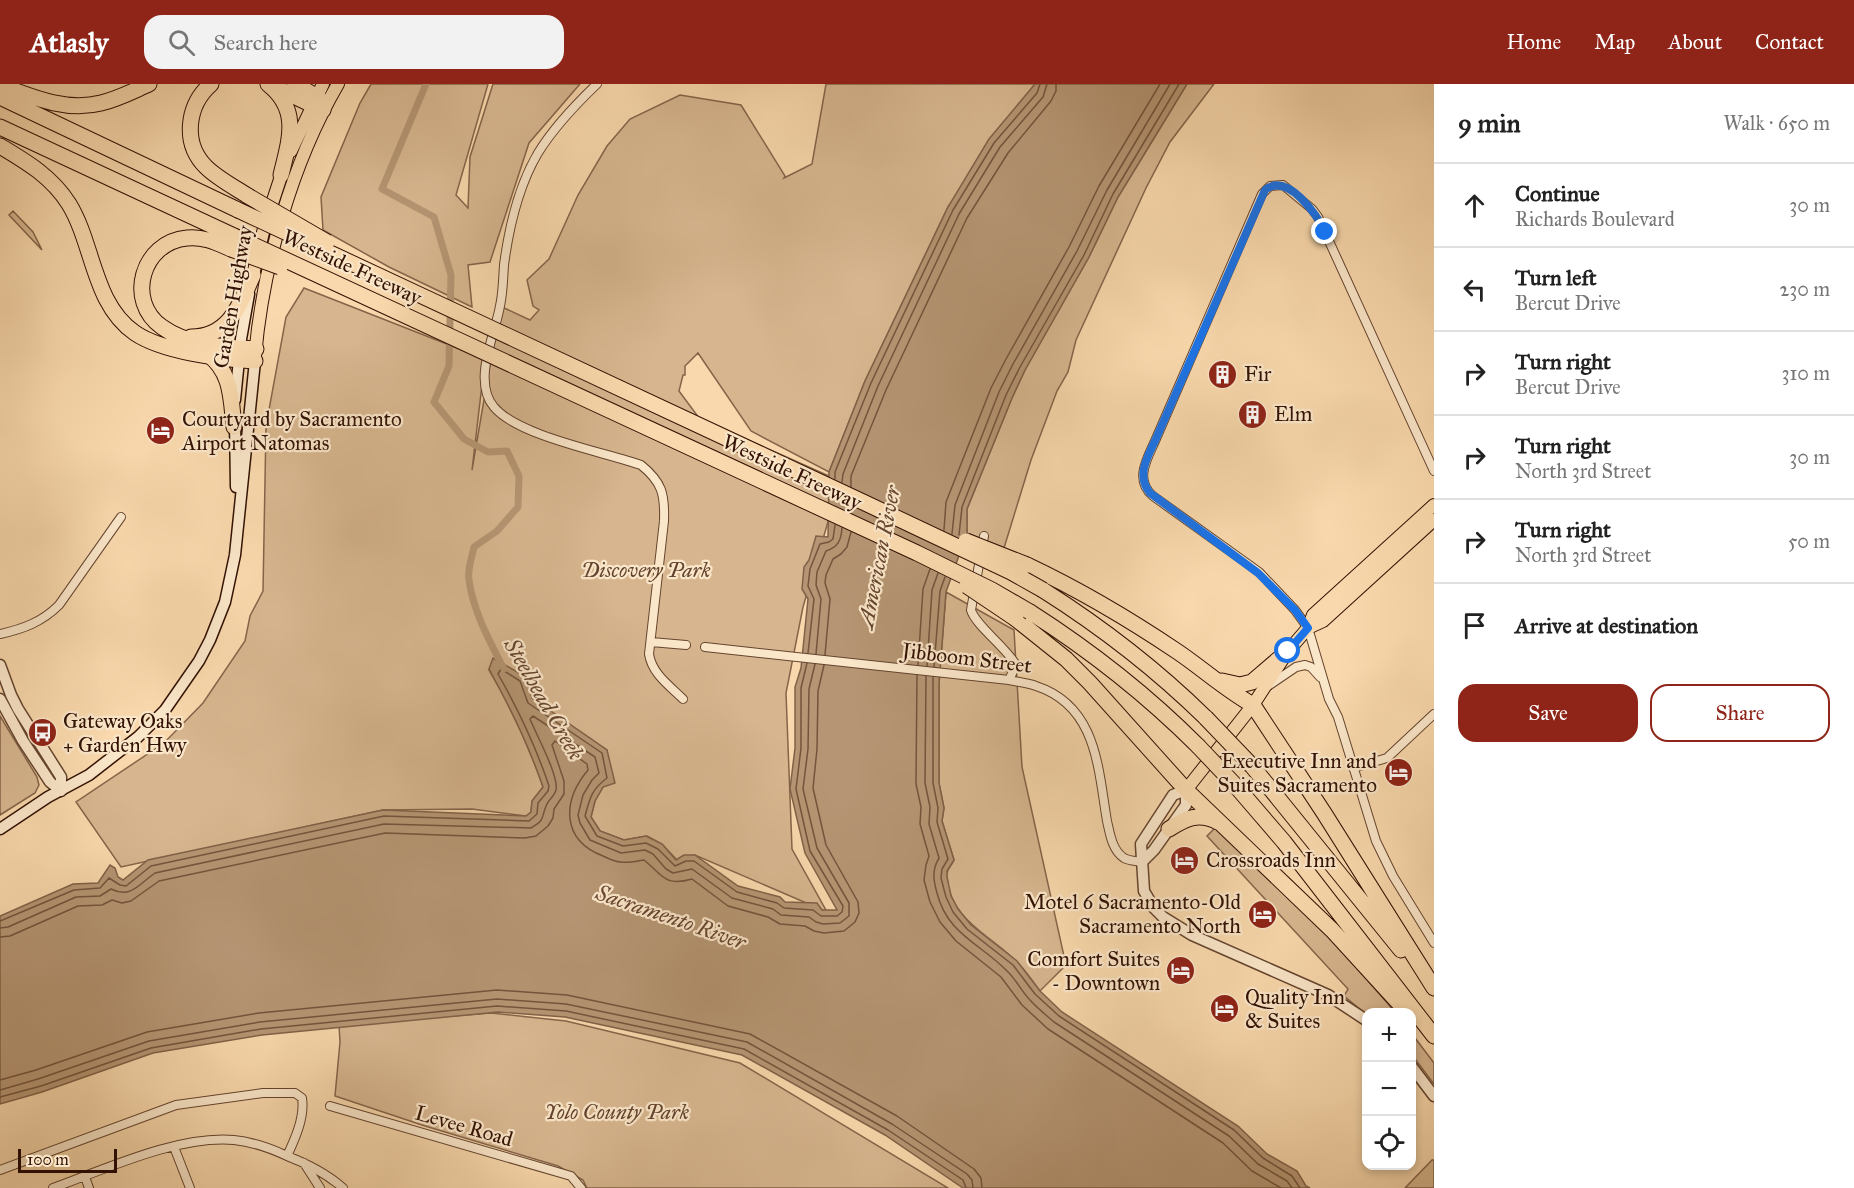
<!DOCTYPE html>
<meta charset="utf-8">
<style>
:root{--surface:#fff;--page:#f2f2f2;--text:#222;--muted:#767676;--line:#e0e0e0;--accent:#8f2418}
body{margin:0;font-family:"IM FELL Great Primer",serif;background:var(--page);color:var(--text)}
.controls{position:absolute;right:18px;bottom:18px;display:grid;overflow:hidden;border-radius:12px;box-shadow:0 3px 9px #0003}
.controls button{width:54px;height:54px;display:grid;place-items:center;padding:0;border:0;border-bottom:2px solid var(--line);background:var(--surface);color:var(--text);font:30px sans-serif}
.scale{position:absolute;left:18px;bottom:15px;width:99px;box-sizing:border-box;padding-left:6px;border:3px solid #331204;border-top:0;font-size:16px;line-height:21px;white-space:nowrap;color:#331204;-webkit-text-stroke:4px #fae6c9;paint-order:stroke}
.stop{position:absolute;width:18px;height:18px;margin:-14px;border:4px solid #1a73e8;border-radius:50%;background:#fff}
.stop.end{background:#1a73e8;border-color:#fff;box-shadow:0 2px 6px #0008}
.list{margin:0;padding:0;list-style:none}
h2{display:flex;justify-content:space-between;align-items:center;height:78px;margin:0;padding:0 24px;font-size:26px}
h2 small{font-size:20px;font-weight:400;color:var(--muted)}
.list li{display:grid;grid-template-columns:39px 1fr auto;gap:18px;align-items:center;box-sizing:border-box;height:84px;padding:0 24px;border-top:2px solid var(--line)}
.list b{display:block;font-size:22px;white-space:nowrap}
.list p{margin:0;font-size:20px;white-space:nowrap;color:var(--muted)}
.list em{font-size:20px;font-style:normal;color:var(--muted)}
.actions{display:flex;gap:12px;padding:18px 24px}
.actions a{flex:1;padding:14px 0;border:2px solid var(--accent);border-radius:18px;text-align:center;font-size:21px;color:var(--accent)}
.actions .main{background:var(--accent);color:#fff}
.icon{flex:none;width:33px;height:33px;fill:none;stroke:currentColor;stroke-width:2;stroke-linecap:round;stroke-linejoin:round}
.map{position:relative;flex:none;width:1434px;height:1104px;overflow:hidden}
header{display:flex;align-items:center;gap:36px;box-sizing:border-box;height:84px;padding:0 30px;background:var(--accent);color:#fff}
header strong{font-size:28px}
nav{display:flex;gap:33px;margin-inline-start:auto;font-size:21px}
.search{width:420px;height:54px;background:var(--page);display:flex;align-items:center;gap:15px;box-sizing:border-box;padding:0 21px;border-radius:18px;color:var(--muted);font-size:22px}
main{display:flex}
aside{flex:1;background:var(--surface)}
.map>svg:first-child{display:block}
</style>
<header>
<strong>Atlasly</strong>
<div class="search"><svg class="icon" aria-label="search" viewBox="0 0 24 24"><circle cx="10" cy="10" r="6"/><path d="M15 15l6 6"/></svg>Search here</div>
<nav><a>Home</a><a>Map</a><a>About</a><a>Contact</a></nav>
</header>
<main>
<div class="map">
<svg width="1434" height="1104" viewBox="0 0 1434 1104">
<rect width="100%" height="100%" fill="#f8d8ac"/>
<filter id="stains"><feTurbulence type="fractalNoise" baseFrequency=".00333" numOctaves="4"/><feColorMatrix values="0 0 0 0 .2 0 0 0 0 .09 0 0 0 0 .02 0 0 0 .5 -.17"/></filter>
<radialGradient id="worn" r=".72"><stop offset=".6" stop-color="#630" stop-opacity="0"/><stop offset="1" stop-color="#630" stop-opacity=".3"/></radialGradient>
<!-- green -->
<path fill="#d7b68f" stroke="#85644a" stroke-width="1.5" d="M371 0H488L456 111 468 124 470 73 493 0H580L529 59 490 178 468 181 472 223 389 183 323 146 321 113 360 19Z
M826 0H1035L948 123 865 297 829 388 751 347 698 269 685 282V291H683L679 307 699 334 840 397 803 523 786 609 792 765 827 828 695 771 677 776 662 760 647 752 624 756 600 747 591 733 595 717 603 703 607 666 531 614 526 593 489 586C511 623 529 662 543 703L532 717 531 728 526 732 472 725 383 726 121 783 76 718 164 659 203 619 245 557 250 532 263 507 266 342 286 233 304 204 485 275 472 386 500 222 530 236 539 226 533 222 527 196 549 175 578 111 607 62 630 35 680 11 741 21 785 92 784 94 812 80Z
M1187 0H1214L1170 58 1146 104 1076 256 1068 288 1057 307 1031 376 1004 464 967 449V425L1012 314 1025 286 1089 173 1118 113Z
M13 127 33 148 42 166 9 131Z
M946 508 1014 546 1022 683 1066 881 1040 907C1032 897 1025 885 1016 877 990 851 949 835 947 792 946 785 952 782 954 776L942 737 944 724 939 699V600Z
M0 632 37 693 39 701 35 709 0 731Z
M1216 743 1337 861 1395 928 1366 930 1344 912 1348 905 1207 752Z
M491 929 566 937 740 979 948 1104H587L583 1096 558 1082 425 1042 335 1012 340 958 339 941Z
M1412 950 1434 979V1000L1412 971Z
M1432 1076H1434V1104H1405Z"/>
<!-- water -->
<path fill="#b59573" stroke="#816147" stroke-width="1.5" d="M1035 0H1187L1118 113 1089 173 1025 286 1012 314 967 425V449L946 508 939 600V699L944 724 942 737 954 776 947 787V793L951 812 958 825 971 841 1017 877 1040 907 1062 928 1238 1042 1267 1070 1297 1087 1306 1102 1310 1104H963L885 1051 742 971 565 933 498 928 262 951 153 969 42 1008 0 1020V832L73 800 98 799 110 781 115 784 118 793 123 796 148 776 383 726 526 732 531 728 532 717 543 703C529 662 510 623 489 585L493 574 526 593 532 614 607 666 615 699 603 703 595 717 591 733 600 747 624 756 646 752 662 760 676 776 684 771H695L738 802 780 813 785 818 817 819 822 826H837L805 769 790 705 795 664V603L801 584 808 515 802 505 804 483 809 476 816 452 828 453 829 388 865 297 948 123 989 55Z"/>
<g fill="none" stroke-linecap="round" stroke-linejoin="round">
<!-- shore -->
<path stroke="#74543c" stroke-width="1.5" d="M835 395V388L871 299 953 126 994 59 1037 9 1040 0
M842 398 843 390 878 302 959 130 1000 63 1043 13 1047 0
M851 403V392L886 306 967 134 1008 69 1051 17 1056 7V0
M944 446 946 418 991 304 1006 275 1069 163 1099 102 1160 0
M952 450 955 421 999 308 1013 280 1077 167 1107 106 1170 0
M959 451 962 423 1006 311 1020 283 1084 171 1113 110 1179 0
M808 569 814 515 808 502 810 485 820 460 829 458 833 455 835 441
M816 570 821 515 816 501 817 488 826 467C838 463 841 457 842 444
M825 571 830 515 825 499 826 491 833 475 841 470 847 463 851 448
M918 581 923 505 930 485
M927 582 932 506 938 489
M934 583 940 507 945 493
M917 591 916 700 921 723 920 740 929 772 926 781 924 796 930 818 940 838 956 857 1001 893 1022 921 1048 945 1223 1059 1252 1087 1281 1104
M926 592 925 699 930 723 929 740 939 774C932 786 933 795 937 809 947 850 981 860 1007 887 1016 895 1021 907 1030 916 1037 924 1046 931 1054 938L1229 1052 1258 1080 1287 1097 1292 1104
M933 593V699L938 724 937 738 948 775 942 785 941 794 946 813 953 828 967 845 1013 881 1035 910 1059 932 1234 1046 1263 1074 1292 1092 1300 1104
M0 837 74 806 100 804 109 794 120 801 126 802 151 782 384 732 529 737 537 730 538 719 548 707 549 702C536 663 518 625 498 590L501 585 520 597 528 619 602 669 607 694C592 705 590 713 585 732L597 752 623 762 646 759 658 765 675 782 686 777H694L737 808 777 819 784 824 813 826 821 832H837L842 828 843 822 810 767 796 705 801 664V604L807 579
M0 844 8 843 76 813 100 812 111 805C131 815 139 800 155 789L384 740 531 744C545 736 541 735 546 722 548 716 554 713 556 706 559 692 536 650 530 635L533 632 595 673 599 689 592 696 583 711 578 731 580 739 590 756 621 769 645 766 653 770 666 785 673 789 692 785 732 814 773 825 781 831 809 833 816 838 823 840 840 839 849 832V819L817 764 803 705 808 665 809 605 815 580
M0 853 10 852 78 822 102 821 112 816 122 819 131 817 159 797 385 749 525 754 536 752 548 742 553 734 554 725 564 710V697L552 661 555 657 587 680 588 686C562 717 561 756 603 772 609 775 615 778 621 778 628 779 637 777 644 776 663 791 664 803 692 795L728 822 768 833 780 840 805 842 814 847 824 849 844 847 855 838 859 829 858 818 826 761 813 704 817 665 818 607 824 581
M0 996 36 986 147 948 259 929 497 906 567 911 750 950 897 1032 974 1085 981 1094 982 1104
M0 1006 38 995 149 957 260 938 497 915 566 920 747 958 892 1040 967 1090 972 1096 973 1104
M0 1013 41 1002 151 964 261 945 497 922 566 927 744 965 888 1046 963 1096 966 1104"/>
<!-- canal -->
<path stroke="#b59573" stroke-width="7" d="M426 0 382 105 434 133 451 191 449 282 434 318 464 355 488 368 507 367 519 392 518 423 497 447 474 463C472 473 467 486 469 496 473 527 490 558 504 585"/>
<defs>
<path id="minor" d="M597 0C575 21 554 43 538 69 518 103 509 143 504 181 503 195 503 209 500 222 495 251 472 297 494 323 518 352 604 368 641 381 662 398 665 410 664 437L649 570C652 590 670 602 683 615
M1434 387 1318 133 1312 125 1283 101 1270 102 1262 110 1155 357C1147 375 1134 396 1153 412L1259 488 1295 526 1308 544 1329 615 1338 633 1376 757 1393 792 1434 859
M984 452 971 526C975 541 1006 563 1016 581L1009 596
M0 550C23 545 42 538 59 521L121 433
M651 558 686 561
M705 563 1009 596C1018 598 1028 599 1036 602 1097 622 1098 684 1107 737 1110 750 1112 766 1124 774 1129 777 1137 777 1142 778
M1268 602 1296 583 1305 581 1311 583 1320 593
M1353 684 1387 674 1434 630
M330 1022 571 1092 581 1104
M174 1063 190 1104
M304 1079 320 1104
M0 1086 176 1021 263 1009H295L302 1014C305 1033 295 1055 287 1072
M85 1093 89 1104
M53 1104C106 1085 178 1051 234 1056 253 1058 270 1064 287 1072 308 1080 326 1089 343 1104"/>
<path id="tertiary" d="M0 581 11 611 18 625 61 693V707
M0 615 23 657 50 698 61 707
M1142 778 1154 766 1186 721V706L1173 711 1141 760 1144 807 1154 824 1163 833 1192 851 1328 911 1366 936
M1412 983 1434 1012"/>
<path id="secondary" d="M235 316 241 255 249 210
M235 338 236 403
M0 745 48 713 89 691 138 653 165 626 199 577 210 556 225 518 235 471 255 277"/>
<path id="primary" d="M291 67 323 0
M253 191 264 144 284 83
M255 272C263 181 292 79 338 0
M1308 544 1323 537 1434 436
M1186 706 1253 621 1288 567 1308 544 1313 531 1434 421"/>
<path id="motorway" d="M211 0C187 21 182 59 206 83 217 94 234 103 248 112
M268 0C301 26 289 57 281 91
M295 0 319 14
M0 1C32 13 66 28 101 19 118 15 133 7 149 0
M275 3 323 26
M0 13 238 126
M0 43 234 152
M0 62C27 78 52 93 69 120 94 161 93 220 135 249 163 268 221 275 255 277
M231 165C217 159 203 152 187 154 142 158 125 217 162 243 188 262 225 263 256 265
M191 253C229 253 240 221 253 191
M207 270C232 287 231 316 234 343
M1027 481C1080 506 1129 535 1178 568 1203 585 1226 606 1253 621L1324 729 1434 904
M1043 506C1103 544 1155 584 1206 634
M1030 528C1091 567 1147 611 1198 662
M1016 535 1066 575 1090 599 1186 706 1332 846 1407 928
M1222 597 1240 601 1252 598 1288 567
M1252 682 1401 866
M1235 701 1284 758 1434 952
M1169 745C1186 734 1199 728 1218 738"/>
</defs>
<!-- minor casing -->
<use href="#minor" stroke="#64442e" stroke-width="10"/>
<!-- tertiary casing -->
<use href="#tertiary" stroke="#64442e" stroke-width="13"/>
<!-- secondary casing -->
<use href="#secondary" stroke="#331204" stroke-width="13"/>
<!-- primary casing -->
<use href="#primary" stroke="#331204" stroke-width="14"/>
<!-- motorway casing -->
<use href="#motorway" stroke="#331204" stroke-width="17"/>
<!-- minor -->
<use href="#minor" stroke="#fae6c9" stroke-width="8"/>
<!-- tertiary -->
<use href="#tertiary" stroke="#fae6c9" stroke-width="10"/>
<!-- secondary -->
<use href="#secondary" stroke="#fae6c9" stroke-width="10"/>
<!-- primary -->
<use href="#primary" stroke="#f8d8ac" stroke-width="12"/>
<!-- motorway -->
<use href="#motorway" stroke="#f8d8ac" stroke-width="15"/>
<defs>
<path id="motorway-bridge" d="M248 112 327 158
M238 126 863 418 1011 488 1043 506
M234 152 917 469 992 506 1030 528
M231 165 280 183
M966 457 1027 481
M967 502 1016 535
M1206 634 1252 682
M1198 662 1235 701"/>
</defs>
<!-- motorway-bridge casing -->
<use href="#motorway-bridge" stroke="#331204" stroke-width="17" stroke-linecap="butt"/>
<!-- motorway-bridge -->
<use href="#motorway-bridge" stroke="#f8d8ac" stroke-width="15"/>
</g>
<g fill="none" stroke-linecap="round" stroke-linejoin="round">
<!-- route -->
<path stroke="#1a73e8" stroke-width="8" d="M1288 567 1308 544 1295 526 1258 489 1150 409C1136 392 1147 374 1155 357L1265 106C1287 88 1317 130 1325 148"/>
</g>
<!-- icons -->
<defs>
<symbol id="building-disc" viewBox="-11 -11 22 22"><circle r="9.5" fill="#8f2418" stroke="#fae6c9"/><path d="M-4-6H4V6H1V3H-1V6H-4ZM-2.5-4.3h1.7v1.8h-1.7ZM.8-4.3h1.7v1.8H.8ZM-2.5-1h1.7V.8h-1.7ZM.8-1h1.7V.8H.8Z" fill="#fff"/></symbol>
<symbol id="hotel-disc" viewBox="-11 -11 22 22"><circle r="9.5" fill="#8f2418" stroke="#fae6c9"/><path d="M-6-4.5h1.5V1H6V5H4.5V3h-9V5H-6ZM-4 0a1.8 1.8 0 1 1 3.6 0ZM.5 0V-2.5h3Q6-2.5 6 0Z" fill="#fff"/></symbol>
<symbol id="bus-disc" viewBox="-11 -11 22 22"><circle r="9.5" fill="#8f2418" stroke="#fae6c9"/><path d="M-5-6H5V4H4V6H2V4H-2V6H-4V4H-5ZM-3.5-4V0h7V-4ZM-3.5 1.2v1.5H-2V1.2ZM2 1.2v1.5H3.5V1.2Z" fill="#fff"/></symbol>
</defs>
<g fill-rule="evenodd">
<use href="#building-disc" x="1206" y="274" width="33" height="33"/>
<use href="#building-disc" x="1236" y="314" width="33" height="33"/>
<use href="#hotel-disc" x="144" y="330" width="33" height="33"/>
<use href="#bus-disc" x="26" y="632" width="33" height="33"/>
<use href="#hotel-disc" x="1382" y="672" width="33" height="33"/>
<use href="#hotel-disc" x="1168" y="760" width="33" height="33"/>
<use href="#hotel-disc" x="1246" y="814" width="33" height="33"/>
<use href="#hotel-disc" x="1164" y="870" width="33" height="33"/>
<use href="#hotel-disc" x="1208" y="908" width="33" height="33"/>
</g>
<g text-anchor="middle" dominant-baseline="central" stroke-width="4.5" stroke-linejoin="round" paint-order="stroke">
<!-- street labels -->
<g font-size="21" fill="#331204" stroke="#fae6c9">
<text transform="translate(352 183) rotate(25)">Westside Freeway</text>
<text transform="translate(233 213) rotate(-80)">Garden Highway</text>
<text transform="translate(792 388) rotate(25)">Westside Freeway</text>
<text transform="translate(967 574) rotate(7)">Jibboom Street</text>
<text transform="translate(464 1042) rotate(16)">Levee Road</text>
</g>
<!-- poi labels -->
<g font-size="21" fill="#331204" stroke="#fae6c9" text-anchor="start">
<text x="1244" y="290">Fir</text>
<text x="1274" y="330">Elm</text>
<text x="182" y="335">Courtyard by Sacramento<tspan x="182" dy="24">Airport Natomas</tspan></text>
<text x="63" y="637">Gateway Oaks<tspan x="63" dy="24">+ Garden Hwy</tspan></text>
<text x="1377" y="677" text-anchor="end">Executive Inn and<tspan x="1377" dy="24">Suites Sacramento</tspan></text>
<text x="1206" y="776">Crossroads Inn</text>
<text x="1241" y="818" text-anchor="end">Motel 6 Sacramento-Old<tspan x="1241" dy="24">Sacramento North</tspan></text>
<text x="1160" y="875" text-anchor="end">Comfort Suites<tspan x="1160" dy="24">- Downtown</tspan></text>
<text x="1245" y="913">Quality Inn<tspan x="1245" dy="24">&amp; Suites</tspan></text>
</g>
<!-- park labels -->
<g font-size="21" font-style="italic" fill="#64432e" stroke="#fae6c9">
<text x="646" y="486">Discovery Park</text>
<text x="617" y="1028">Yolo County Park</text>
</g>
<!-- water labels -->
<g font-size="22" font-style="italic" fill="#674630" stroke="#fae6c9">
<text transform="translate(879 473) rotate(-79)">American River</text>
<text transform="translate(544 615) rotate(60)">Steelhead Creek</text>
<text transform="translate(671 833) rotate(19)">Sacramento River</text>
</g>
</g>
<rect width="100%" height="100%" filter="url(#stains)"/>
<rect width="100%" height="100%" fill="url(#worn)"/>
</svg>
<div class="controls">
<button>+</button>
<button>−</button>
<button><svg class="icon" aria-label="locate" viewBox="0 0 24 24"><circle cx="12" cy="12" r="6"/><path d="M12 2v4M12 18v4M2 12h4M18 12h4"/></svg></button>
</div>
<div class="scale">100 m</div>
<div class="stop" style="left:1288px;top:567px"></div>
<div class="stop end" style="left:1325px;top:148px"></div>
</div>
<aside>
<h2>9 min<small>Walk · 650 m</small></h2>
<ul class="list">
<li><svg class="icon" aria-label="ahead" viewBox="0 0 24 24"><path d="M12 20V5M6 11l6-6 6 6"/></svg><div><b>Continue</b><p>Richards Boulevard</p></div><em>30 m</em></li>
<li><svg class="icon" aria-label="left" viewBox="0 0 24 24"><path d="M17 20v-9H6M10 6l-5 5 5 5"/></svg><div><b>Turn left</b><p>Bercut Drive</p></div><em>230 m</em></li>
<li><svg class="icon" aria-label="right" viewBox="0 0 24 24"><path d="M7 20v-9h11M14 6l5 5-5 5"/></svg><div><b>Turn right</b><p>Bercut Drive</p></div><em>310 m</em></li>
<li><svg class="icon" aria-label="right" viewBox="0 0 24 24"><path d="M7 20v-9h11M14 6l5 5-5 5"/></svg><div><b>Turn right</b><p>North 3rd Street</p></div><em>30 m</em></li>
<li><svg class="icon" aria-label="right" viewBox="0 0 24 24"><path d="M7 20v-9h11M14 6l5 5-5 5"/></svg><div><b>Turn right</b><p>North 3rd Street</p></div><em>50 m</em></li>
<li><svg class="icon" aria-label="arrive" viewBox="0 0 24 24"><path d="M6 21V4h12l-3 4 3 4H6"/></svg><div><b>Arrive at destination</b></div></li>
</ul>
<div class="actions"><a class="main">Save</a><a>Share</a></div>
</aside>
</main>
